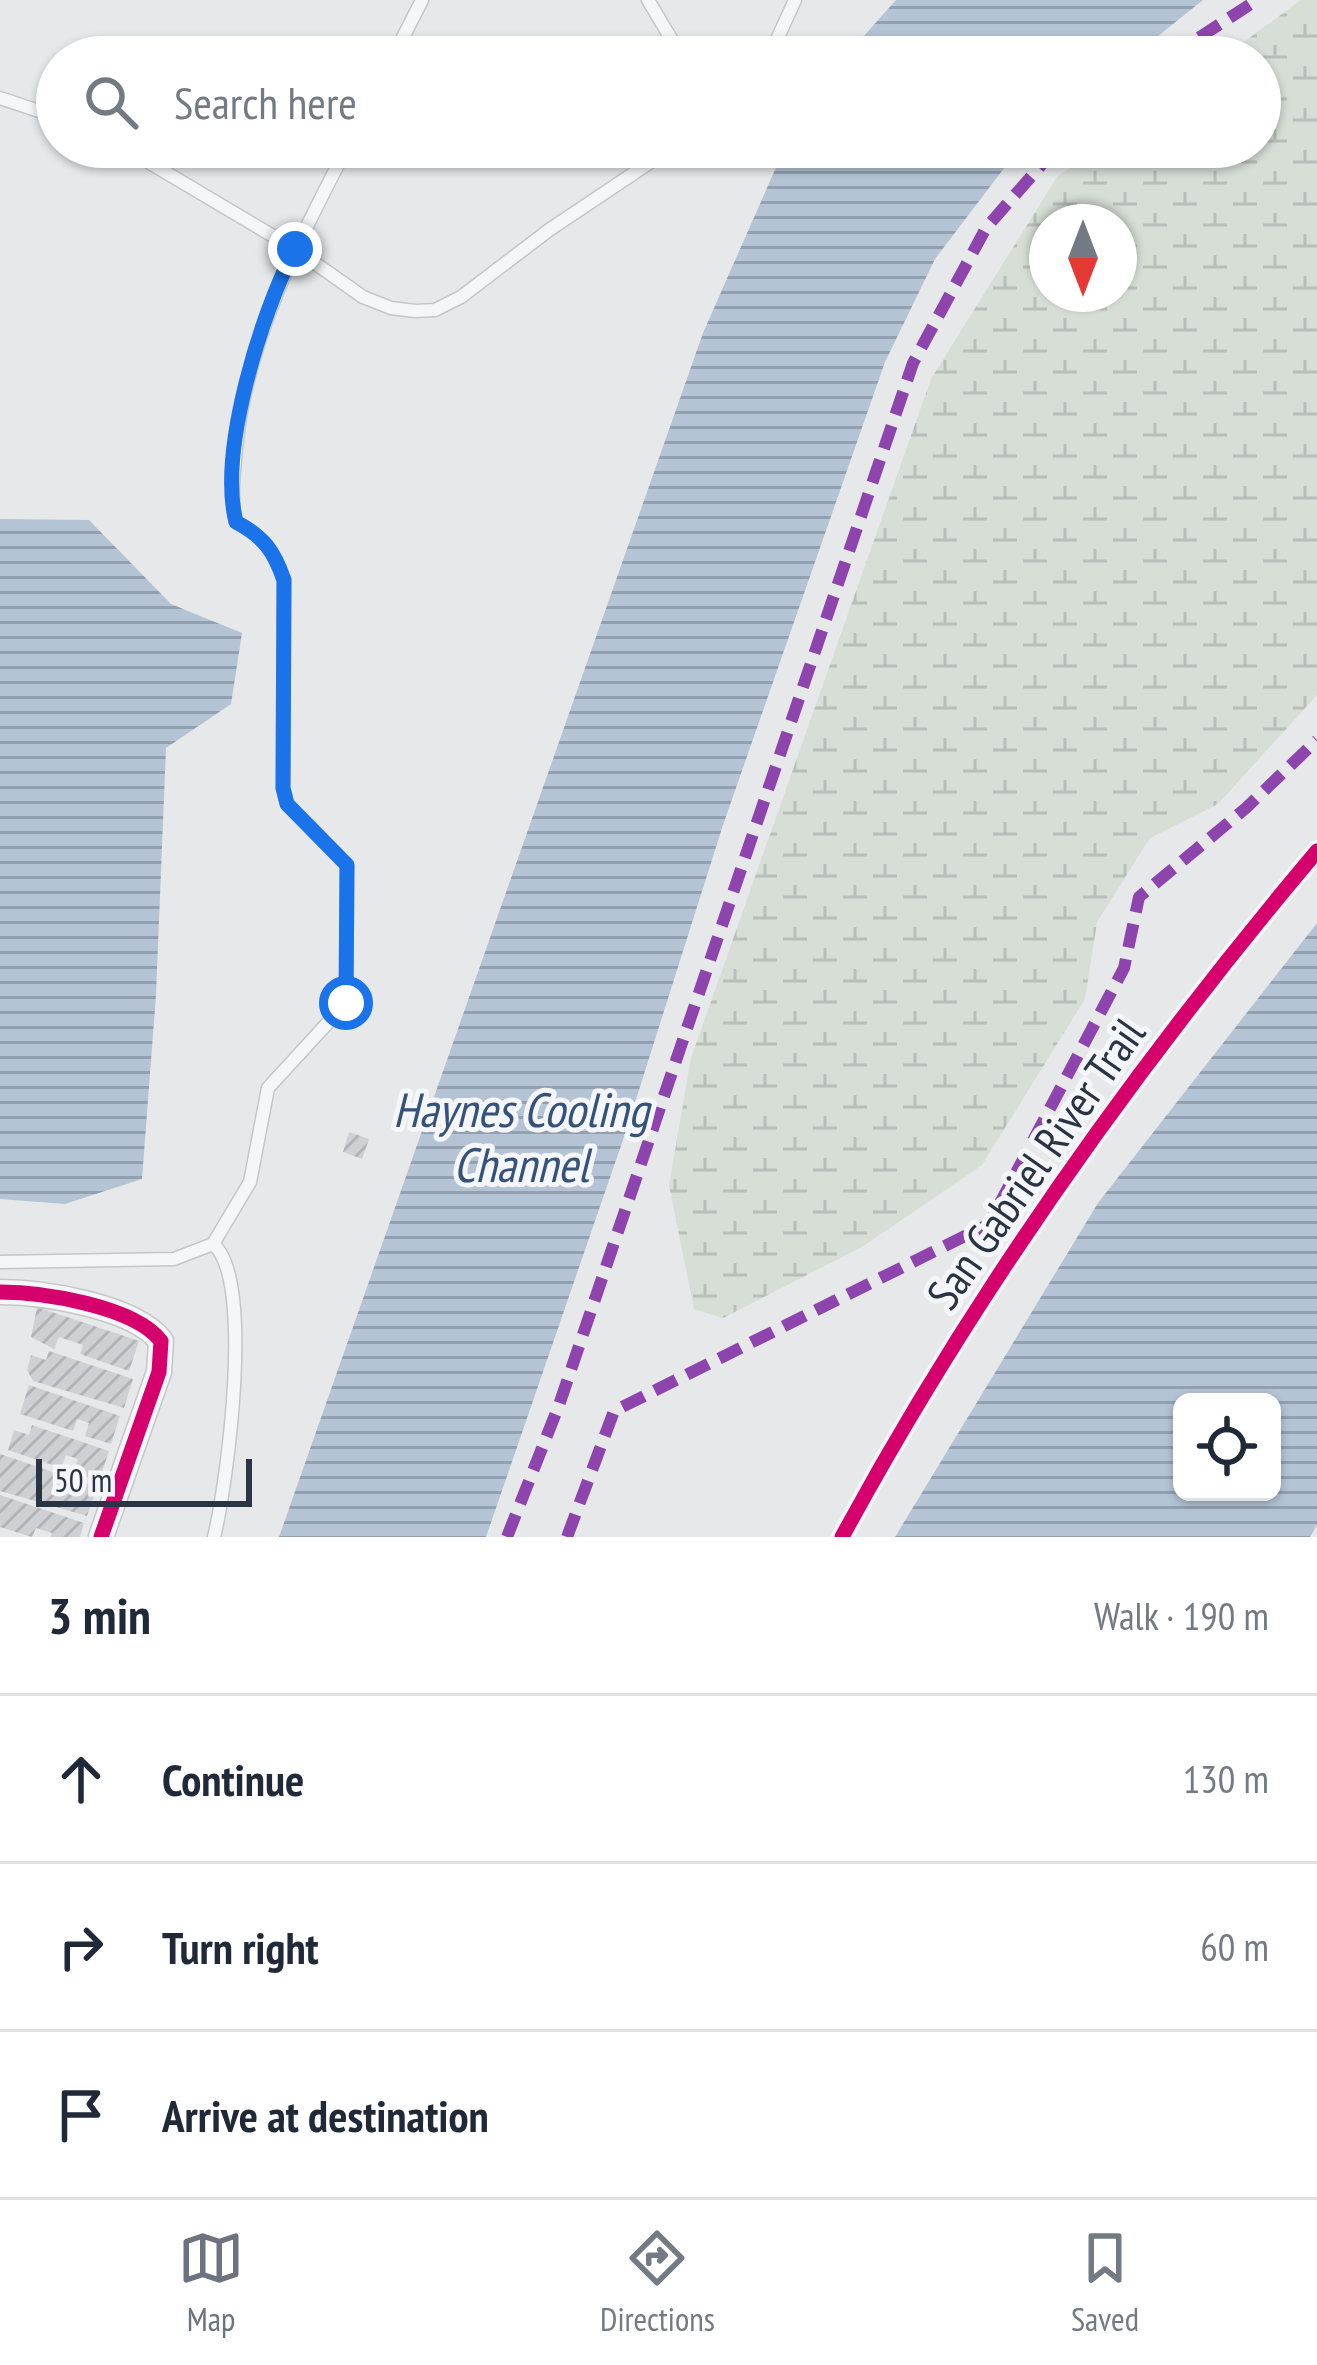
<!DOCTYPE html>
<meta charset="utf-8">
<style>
:root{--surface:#fff;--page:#f6f6f7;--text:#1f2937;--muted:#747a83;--line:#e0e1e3;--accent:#6c737f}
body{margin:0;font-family:"PT Sans Narrow",sans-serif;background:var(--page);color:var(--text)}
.controls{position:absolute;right:36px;bottom:36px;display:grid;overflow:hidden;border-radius:18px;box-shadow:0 3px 9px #0004}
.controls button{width:108px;height:108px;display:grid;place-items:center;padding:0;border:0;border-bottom:3px solid var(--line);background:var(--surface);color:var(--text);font:60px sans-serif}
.compass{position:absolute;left:1029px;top:204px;width:108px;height:108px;border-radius:50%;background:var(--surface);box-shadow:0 3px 9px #0004;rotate:180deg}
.scale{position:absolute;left:36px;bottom:30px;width:216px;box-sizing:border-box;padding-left:12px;border:6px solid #2b3445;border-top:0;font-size:33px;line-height:42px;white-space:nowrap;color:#2b3445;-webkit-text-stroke:9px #f4f6f9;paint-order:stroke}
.stop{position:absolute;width:36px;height:36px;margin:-27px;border:9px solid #1a73e8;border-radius:50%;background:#fff}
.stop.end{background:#1a73e8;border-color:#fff;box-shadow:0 3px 12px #0008}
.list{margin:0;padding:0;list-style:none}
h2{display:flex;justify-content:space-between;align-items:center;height:156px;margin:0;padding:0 48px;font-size:51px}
h2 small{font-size:39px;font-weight:400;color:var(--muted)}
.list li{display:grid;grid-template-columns:78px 1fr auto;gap:36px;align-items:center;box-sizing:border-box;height:168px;padding:0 48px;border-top:3px solid var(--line)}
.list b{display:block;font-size:45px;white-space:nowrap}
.list em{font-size:39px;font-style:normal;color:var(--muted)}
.icon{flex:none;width:66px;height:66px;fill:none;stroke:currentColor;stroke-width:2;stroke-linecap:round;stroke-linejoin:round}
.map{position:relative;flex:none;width:1317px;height:1537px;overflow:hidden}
.search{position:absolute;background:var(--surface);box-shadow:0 3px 9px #0004;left:36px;right:36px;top:36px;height:132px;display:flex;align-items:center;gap:30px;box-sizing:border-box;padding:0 42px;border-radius:66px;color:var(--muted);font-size:45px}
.sheet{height:660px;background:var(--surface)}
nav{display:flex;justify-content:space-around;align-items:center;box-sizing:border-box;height:168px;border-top:3px solid var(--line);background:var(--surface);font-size:33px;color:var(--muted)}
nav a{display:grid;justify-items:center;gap:6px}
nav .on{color:var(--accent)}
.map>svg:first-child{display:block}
</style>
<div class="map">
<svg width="1317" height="1537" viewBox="0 0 1317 1537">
<defs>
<pattern id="wetland-marsh" width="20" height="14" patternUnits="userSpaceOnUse" patternTransform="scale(3)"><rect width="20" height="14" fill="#d6ded6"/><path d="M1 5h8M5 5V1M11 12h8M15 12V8" fill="none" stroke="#b8bfb9"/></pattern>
<pattern id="water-rules" width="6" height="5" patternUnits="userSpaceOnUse" patternTransform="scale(3)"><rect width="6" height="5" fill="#b4c4d5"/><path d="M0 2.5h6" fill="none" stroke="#93a0af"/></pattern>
<pattern id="building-hatch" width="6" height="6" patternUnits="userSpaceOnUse" patternTransform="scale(3)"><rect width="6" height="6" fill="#ced0d3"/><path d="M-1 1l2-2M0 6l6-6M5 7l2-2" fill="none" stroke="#b1b3b6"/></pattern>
</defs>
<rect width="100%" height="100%" fill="#e6e8ea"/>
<!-- wetland -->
<path fill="url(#wetland-marsh)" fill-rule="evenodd" d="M1301 0H1317V695L1218 804 1150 838 1097 922 1085 999 982 1165 862 1247 723 1318 694 1309 669 1185 691 1058 931 379 1057 177 1099 147H1260V57H1223ZM1119 222V294H1047V222Z"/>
<!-- water -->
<path fill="url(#water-rules)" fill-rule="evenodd" d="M896 0H1203L1132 57H845Z
M785 147H1026L1011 159 935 259 885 362 723 825 625 1134 486 1537H279L703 333Z
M0 519 89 520 171 604 242 633 231 704 166 748 156 995 142 1179 65 1204 0 1199Z
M1317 923V1525L1310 1537H895L1098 1203ZM1272 1402V1492H1182V1402Z"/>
<!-- building -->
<path fill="url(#building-hatch)" d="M349 1132 369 1139 362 1159 343 1152Z
M37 1307 139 1341 129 1371 80 1354 83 1345 59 1337 54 1349 31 1337Z
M49 1351 133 1379 124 1408 33 1381 27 1370 31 1355 46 1360Z
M29 1385 120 1416 111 1444 85 1436 89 1423 77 1419 73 1431 20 1414Z
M32 1425 109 1451 99 1481 73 1472 78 1459 66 1455 61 1468 8 1450 14 1430 29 1435Z
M0 1454 97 1487 87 1516 0 1491Z
M0 1495 84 1523 80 1537H51L52 1533 36 1528 32 1537 0 1527Z"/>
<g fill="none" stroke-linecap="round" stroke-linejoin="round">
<defs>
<path id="service" d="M648 0 682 57
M393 57 422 0
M769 57 795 0
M0 98 57 117
M123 147 295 249 363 297 391 308 415 311 435 310 461 297 549 230 673 147
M213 1244C255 1278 227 1484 214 1537
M0 1262 174 1259 213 1244 250 1182 268 1088 346 1003 347 865 287 804 283 788 284 581C274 551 264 537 236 522 230 497 234 474 236 449 246 340 298 243 347 147"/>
<path id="minor" d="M0 1292C42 1292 134 1306 161 1341L159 1372 101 1537"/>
</defs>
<!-- service casing -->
<use href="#service" stroke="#c4c6c8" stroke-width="15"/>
<!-- minor casing -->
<use href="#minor" stroke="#c4c6c8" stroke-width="27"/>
<!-- service -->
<use href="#service" stroke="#f5f6f7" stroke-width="12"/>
<!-- minor -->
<use href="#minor" stroke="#f5f6f7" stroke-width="24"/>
<!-- quiet -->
<path stroke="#8e44ad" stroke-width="12" stroke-dasharray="24 12" stroke-linecap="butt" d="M1169 57 1257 0
M507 1537 559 1405 913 363 986 228 1057 147
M567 1537 614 1411 989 1224 1124 968 1139 897 1246 808 1317 740"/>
<defs>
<path id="cycleway" d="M0 1292C42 1292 134 1306 161 1341L159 1372 101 1537
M842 1537C975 1291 1137 1065 1317 851"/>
</defs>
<!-- cycleway casing -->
<use href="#cycleway" stroke="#f4f6f9" stroke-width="22"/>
<!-- cycleway -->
<use href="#cycleway" stroke="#d6006c" stroke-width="15"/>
</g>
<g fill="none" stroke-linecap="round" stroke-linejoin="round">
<!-- route -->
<path stroke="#1a73e8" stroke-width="15" d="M295 249C261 313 218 452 236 522 264 537 274 551 284 580L283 788 287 804 347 865 346 1003"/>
</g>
<g text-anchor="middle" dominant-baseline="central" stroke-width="10" stroke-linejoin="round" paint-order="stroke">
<!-- street labels -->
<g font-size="45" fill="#2b3445" stroke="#f4f6f9">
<text transform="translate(1035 1163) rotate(-55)">San Gabriel River Trail</text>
</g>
<!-- water labels -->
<g font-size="48" font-style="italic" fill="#34527a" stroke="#f4f6f9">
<text x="521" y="1109">Haynes Cooling<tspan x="521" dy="55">Channel</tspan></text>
</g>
</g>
</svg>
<div class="controls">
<button><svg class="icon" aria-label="locate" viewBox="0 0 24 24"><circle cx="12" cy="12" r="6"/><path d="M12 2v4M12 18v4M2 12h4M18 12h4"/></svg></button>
</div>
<svg class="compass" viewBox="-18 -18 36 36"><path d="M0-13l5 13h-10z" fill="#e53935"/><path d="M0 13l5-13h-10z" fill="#747a83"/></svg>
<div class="scale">50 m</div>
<div class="stop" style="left:346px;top:1003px"></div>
<div class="stop end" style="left:295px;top:249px"></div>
<div class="search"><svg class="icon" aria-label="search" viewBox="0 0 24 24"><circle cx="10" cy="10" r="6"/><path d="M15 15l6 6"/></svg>Search here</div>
</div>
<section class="sheet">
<h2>3 min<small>Walk · 190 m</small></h2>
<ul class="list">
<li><svg class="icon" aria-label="ahead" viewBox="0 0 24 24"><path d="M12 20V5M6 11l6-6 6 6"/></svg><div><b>Continue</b></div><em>130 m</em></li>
<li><svg class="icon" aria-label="right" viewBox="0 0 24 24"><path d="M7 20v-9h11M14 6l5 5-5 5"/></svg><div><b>Turn right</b></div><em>60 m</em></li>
<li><svg class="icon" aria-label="arrive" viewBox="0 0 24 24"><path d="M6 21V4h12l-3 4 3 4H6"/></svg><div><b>Arrive at destination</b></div></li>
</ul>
</section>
<nav>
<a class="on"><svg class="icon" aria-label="map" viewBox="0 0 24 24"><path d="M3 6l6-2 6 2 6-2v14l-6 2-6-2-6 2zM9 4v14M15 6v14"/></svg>Map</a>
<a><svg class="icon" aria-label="directions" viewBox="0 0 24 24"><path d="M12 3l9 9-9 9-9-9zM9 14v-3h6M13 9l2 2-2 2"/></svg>Directions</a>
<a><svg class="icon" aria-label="saved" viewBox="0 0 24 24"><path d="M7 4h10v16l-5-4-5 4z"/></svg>Saved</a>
</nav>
